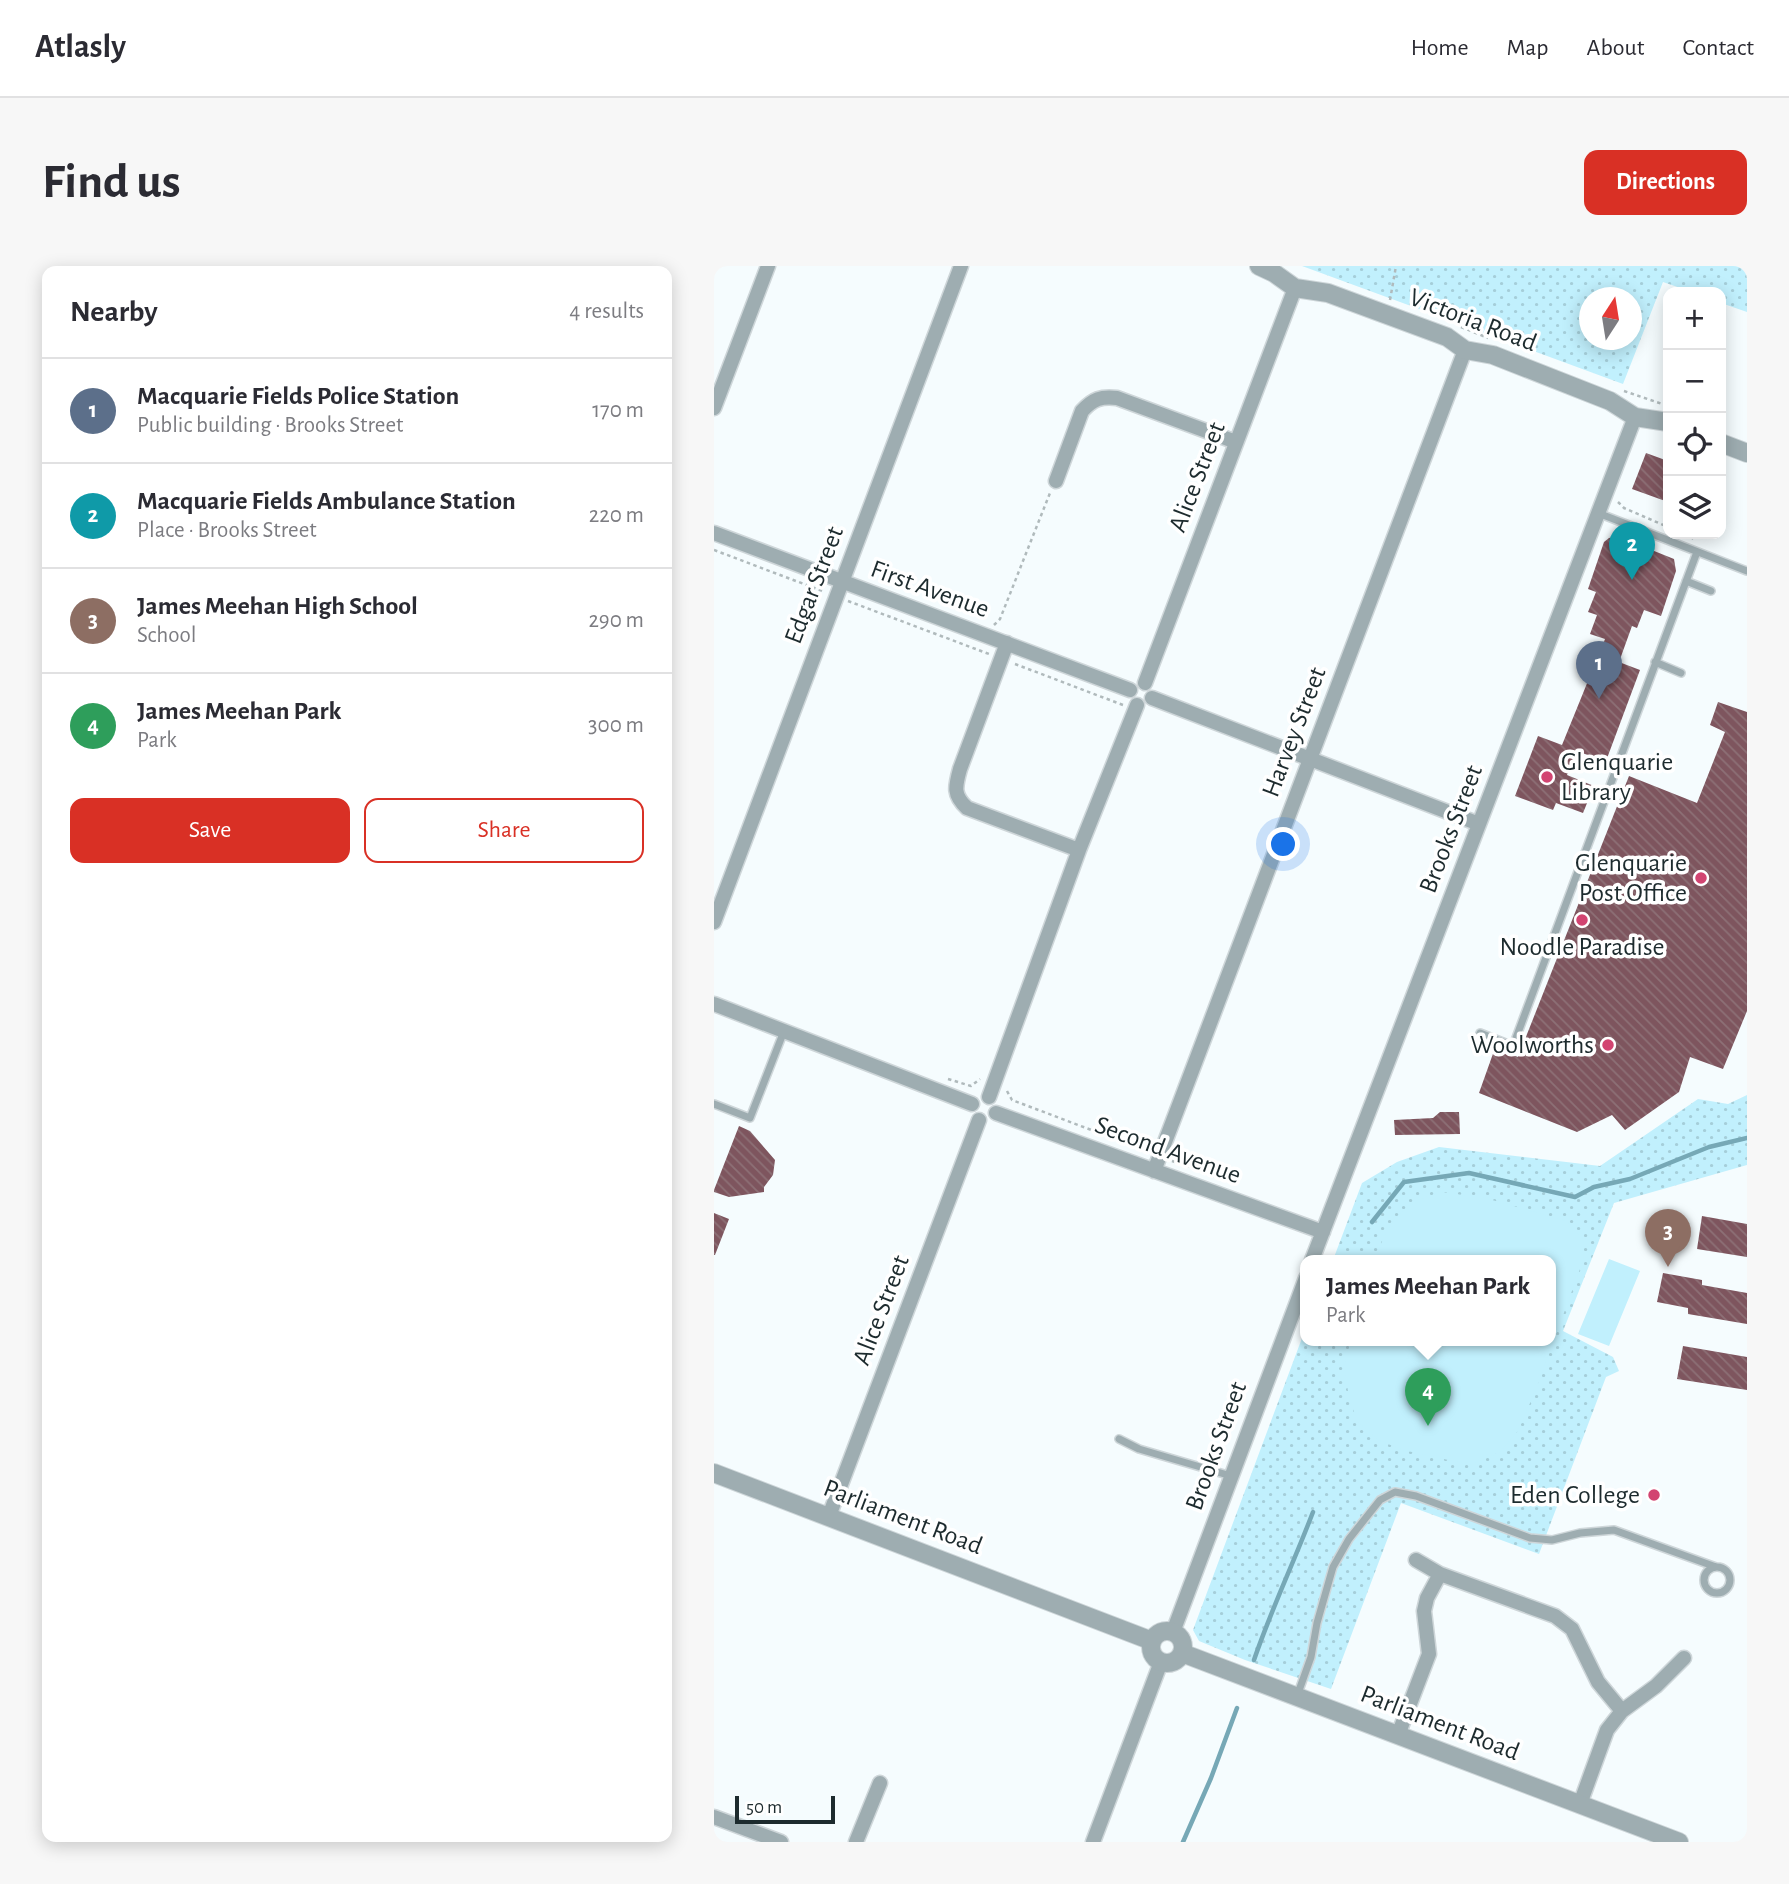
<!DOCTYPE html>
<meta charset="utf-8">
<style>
:root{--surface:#fff;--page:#f7f7f7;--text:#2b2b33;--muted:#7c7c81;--line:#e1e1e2;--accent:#d93025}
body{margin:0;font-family:"Alegreya Sans",sans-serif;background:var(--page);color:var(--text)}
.controls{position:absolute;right:21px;top:21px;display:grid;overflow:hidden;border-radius:14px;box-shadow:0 4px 18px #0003}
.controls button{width:63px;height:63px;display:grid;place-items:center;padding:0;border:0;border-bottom:2px solid var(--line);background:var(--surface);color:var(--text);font:35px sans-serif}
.compass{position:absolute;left:865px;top:21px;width:63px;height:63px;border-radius:50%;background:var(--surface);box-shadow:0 4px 18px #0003;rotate:12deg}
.scale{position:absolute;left:21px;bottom:18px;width:100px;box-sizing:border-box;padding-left:7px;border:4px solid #1d2b2e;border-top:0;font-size:19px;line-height:24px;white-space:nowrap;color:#1d2b2e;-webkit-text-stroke:5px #fff;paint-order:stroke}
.you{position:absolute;left:570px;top:579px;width:24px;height:24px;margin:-18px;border:5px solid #fff;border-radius:50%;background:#1a73e8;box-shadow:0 0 0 10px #1a73e833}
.badge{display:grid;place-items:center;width:46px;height:46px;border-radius:50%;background:var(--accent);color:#fff;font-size:23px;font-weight:700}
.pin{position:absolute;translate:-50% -58px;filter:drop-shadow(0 2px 4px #0008)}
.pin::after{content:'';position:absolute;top:37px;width:24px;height:21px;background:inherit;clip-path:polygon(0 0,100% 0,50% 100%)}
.popup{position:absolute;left:586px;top:989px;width:256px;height:91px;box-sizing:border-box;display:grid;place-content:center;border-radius:14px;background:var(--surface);filter:drop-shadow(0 2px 5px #0005);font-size:23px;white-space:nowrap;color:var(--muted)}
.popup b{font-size:26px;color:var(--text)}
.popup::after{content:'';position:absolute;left:50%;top:100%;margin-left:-14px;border:14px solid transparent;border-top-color:var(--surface)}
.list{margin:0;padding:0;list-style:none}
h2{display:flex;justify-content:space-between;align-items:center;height:91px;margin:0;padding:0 28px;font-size:30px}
h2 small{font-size:23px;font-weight:400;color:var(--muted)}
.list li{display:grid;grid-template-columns:46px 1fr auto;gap:21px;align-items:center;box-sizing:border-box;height:105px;padding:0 28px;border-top:2px solid var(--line)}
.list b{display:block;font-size:26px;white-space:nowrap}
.list p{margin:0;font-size:23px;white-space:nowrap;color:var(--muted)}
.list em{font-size:23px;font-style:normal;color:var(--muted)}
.actions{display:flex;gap:14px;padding:21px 28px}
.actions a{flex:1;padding:16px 0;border:2px solid var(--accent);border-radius:14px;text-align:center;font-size:24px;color:var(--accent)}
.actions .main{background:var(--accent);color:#fff}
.icon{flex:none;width:38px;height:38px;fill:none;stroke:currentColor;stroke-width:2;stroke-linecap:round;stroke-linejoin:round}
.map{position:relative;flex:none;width:1033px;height:1576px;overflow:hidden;border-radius:14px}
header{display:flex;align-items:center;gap:42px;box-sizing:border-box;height:98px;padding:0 35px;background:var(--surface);border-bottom:2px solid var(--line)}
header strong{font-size:33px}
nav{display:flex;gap:38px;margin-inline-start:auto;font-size:24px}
.intro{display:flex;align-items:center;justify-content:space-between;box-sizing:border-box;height:168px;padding:0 42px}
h1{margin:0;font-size:49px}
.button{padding:18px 32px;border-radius:14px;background:var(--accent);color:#fff;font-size:24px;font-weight:700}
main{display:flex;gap:42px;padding:0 42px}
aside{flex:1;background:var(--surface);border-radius:14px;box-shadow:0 4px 18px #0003}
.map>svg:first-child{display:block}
</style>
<header>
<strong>Atlasly</strong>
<nav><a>Home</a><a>Map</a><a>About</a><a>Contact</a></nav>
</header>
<div class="intro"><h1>Find us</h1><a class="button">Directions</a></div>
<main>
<aside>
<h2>Nearby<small>4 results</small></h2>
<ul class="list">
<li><span class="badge" style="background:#5c6f8a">1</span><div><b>Macquarie Fields Police Station</b><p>Public building · Brooks Street</p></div><em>170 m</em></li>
<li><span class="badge" style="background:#0f9aa8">2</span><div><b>Macquarie Fields Ambulance Station</b><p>Place · Brooks Street</p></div><em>220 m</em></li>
<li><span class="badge" style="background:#8d6e63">3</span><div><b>James Meehan High School</b><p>School</p></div><em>290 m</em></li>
<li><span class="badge" style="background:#2e9e5b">4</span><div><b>James Meehan Park</b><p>Park</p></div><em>300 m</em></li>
</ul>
<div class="actions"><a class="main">Save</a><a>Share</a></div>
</aside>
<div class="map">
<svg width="1033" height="1576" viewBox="0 0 1033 1576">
<defs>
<pattern id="grass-dots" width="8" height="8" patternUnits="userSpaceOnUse" patternTransform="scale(1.75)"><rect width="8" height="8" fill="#c1f0fd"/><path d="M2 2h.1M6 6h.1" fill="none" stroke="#a5ced9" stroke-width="1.8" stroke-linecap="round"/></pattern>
<pattern id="building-back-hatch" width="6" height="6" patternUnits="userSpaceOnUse" patternTransform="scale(1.75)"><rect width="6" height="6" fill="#7e555e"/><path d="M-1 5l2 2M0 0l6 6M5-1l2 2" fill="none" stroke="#8d7076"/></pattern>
</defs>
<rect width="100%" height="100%" fill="#f5fcfe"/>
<!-- grass -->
<path fill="url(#grass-dots)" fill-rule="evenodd" d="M588 0H1033V46L1007 37V26H978L949 16 909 118ZM876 32H918V74H876Z
M1033 829V899L900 937 849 1065 899 1091 905 1105 892 1111 825 1288 687 1237 617 1423 531 1394 485 1375 479 1364 591 1064 592 1074H836V994H619L648 917 683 896 725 881 886 900 984 833 1014 838Z"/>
<!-- pitch -->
<path fill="#c1f0fd" d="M727 926 771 932 853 955 870 974V992L822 1123 804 1165 786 1186 757 1199 689 1184 664 1174 643 1155 635 1131 630 1101 637 1074H836V994H661C675 954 685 939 727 926Z
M895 993 926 1005 895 1080 864 1068Z"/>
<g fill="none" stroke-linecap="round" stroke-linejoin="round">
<!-- stream -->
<path stroke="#76a8b6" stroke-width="4.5" d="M658 956 690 916 755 907 861 931 880 921 916 913 995 881 1033 872
M540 1394C557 1344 580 1296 599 1246
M469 1576 497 1512 523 1442"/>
</g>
<!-- building -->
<path fill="url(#building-back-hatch)" d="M932 187 954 195V236L918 223Z
M903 270 960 293 962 305 947 350 930 344 923 362 918 360 905 396 926 404 892 495 862 485 853 509 880 520 869 547 842 537 839 544 801 530 824 470 848 479 891 373 876 368 883 349 874 346 882 326 874 323 890 276 895 272Z
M1004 436 1033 446V745L1009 803 976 791 965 826 911 864 898 849 863 866 765 827 781 782 804 791 915 510 983 537 1011 466 996 459Z
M726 846H745L746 868 681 869 680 854 719 852Z
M25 860 36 865 61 894 59 909 50 921V926L15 931 0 926V924Z
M0 947 15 953 1 989H0Z
M988 950 1033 958V991L983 983Z
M949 1007 988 1014V1019L1033 1027V1058L974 1048V1042L943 1036Z
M969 1080 1033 1091V1124L963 1113Z"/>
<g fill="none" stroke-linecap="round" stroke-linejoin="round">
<defs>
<path id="service" d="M884 247 1033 305
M972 315 997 325
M941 396 967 407
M766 767 799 780 983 286
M0 838 36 852 70 765
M405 1173 425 1183 517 1210
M990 1314a13 13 0 1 1 26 0a13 13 0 1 1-26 0Z
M583 1430 597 1391 603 1357 619 1301 635 1273 666 1234 681 1226 702 1230 816 1272 838 1274 866 1267 900 1264 1002 1301"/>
<path id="minor" d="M0 142 54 0
M342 215 368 145C379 133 387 130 403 132L522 176
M0 267 416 424
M293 377 246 503C241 521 239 529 253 542L365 584
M431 417 581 22
M438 432 765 558
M0 656 247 0
M0 738 258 838
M275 831 365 584 423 439
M282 847 609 966
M440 905 751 84
M598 994 921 151
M115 1250 265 854
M702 1294 726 1308 841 1350 858 1363 884 1416 908 1445
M459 1366 592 1012
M684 1469 715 1388 710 1345 713 1332 726 1308
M866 1538 893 1464 908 1445 942 1420 970 1392
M0 1551 67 1576
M142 1576 166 1517
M379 1576 447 1396"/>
<path id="tertiary" d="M545 0 560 7 581 22 614 27 733 71 751 84 779 89 896 135 921 151 954 156
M1007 177 1033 187
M0 1207 438 1375
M437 1381a16 16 0 1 1 32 0a16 16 0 1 1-32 0Z
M468 1387 965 1576"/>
</defs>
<!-- service casing -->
<use href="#service" stroke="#ced6d9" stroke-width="10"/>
<!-- minor casing -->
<use href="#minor" stroke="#ced6d9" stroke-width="17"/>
<!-- tertiary casing -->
<use href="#tertiary" stroke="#ced6d9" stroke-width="20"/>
<!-- path -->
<path stroke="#b0babc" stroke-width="2.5" stroke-dasharray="3.5 3.5" stroke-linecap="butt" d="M676 34 682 0
M747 61 774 72
M910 125 954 140
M904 236 910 242 954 261
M970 268 982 274
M0 284 111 326
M134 335 275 388
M280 359 286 353 336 227
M301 398 409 439
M756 535 764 512
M234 813 257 820 266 813
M293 825 298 834 433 885
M458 895 508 913"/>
<!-- service -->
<use href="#service" stroke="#9eadb1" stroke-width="7"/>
<!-- minor -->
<use href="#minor" stroke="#9eadb1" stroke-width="14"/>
<!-- tertiary -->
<use href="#tertiary" stroke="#9eadb1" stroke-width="18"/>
</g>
<!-- markers -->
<g fill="#d24471" stroke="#fff" stroke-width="2.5">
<circle cx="833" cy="511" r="7"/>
<circle cx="987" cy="612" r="7"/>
<circle cx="868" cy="654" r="7"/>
<circle cx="894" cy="779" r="7"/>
<circle cx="940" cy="1229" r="7"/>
</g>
<g text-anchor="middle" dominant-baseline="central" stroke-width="7" stroke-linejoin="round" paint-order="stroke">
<!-- street labels -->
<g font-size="26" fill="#1d2b2e" stroke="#fff">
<text transform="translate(759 54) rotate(21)">Victoria Road</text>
<text transform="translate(483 211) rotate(-69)">Alice Street</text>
<text transform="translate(100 319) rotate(-69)">Edgar Street</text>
<text transform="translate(216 323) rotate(20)">First Avenue</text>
<text transform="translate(580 466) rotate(-69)">Harvey Street</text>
<text transform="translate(737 563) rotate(-69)">Brooks Street</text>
<text transform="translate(454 884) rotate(20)">Second Avenue</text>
<text transform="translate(167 1044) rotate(-69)">Alice Street</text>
<text transform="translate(502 1180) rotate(-70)">Brooks Street</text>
<text transform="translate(189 1251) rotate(21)">Parliament Road</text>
<text transform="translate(726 1457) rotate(21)">Parliament Road</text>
</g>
<!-- poi labels -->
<g font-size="26" fill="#1d2b2e" stroke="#fff" text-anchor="end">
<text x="847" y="496" text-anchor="start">Glenquarie<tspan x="847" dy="30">Library</tspan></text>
<text x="973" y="597">Glenquarie<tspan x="973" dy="30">Post Office</tspan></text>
<text x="868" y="681" text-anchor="middle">Noodle Paradise</text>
<text x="880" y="779">Woolworths</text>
<text x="926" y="1229">Eden College</text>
</g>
</g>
</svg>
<div class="controls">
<button>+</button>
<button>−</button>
<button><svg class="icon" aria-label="locate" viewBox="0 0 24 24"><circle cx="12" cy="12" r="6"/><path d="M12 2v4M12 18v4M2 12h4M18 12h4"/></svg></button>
<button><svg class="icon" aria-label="layers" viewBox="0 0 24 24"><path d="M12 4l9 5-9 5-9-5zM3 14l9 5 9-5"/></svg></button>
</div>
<svg class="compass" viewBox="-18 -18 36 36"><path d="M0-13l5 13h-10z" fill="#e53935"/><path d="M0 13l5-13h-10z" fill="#7c7c81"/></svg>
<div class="scale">50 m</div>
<div class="you"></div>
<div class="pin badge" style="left:885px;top:433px;background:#5c6f8a">1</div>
<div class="pin badge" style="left:918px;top:314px;background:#0f9aa8">2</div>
<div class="pin badge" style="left:954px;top:1001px;background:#8d6e63">3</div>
<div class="pin badge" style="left:714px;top:1160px;background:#2e9e5b">4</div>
<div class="popup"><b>James Meehan Park</b>Park</div>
</div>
</main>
